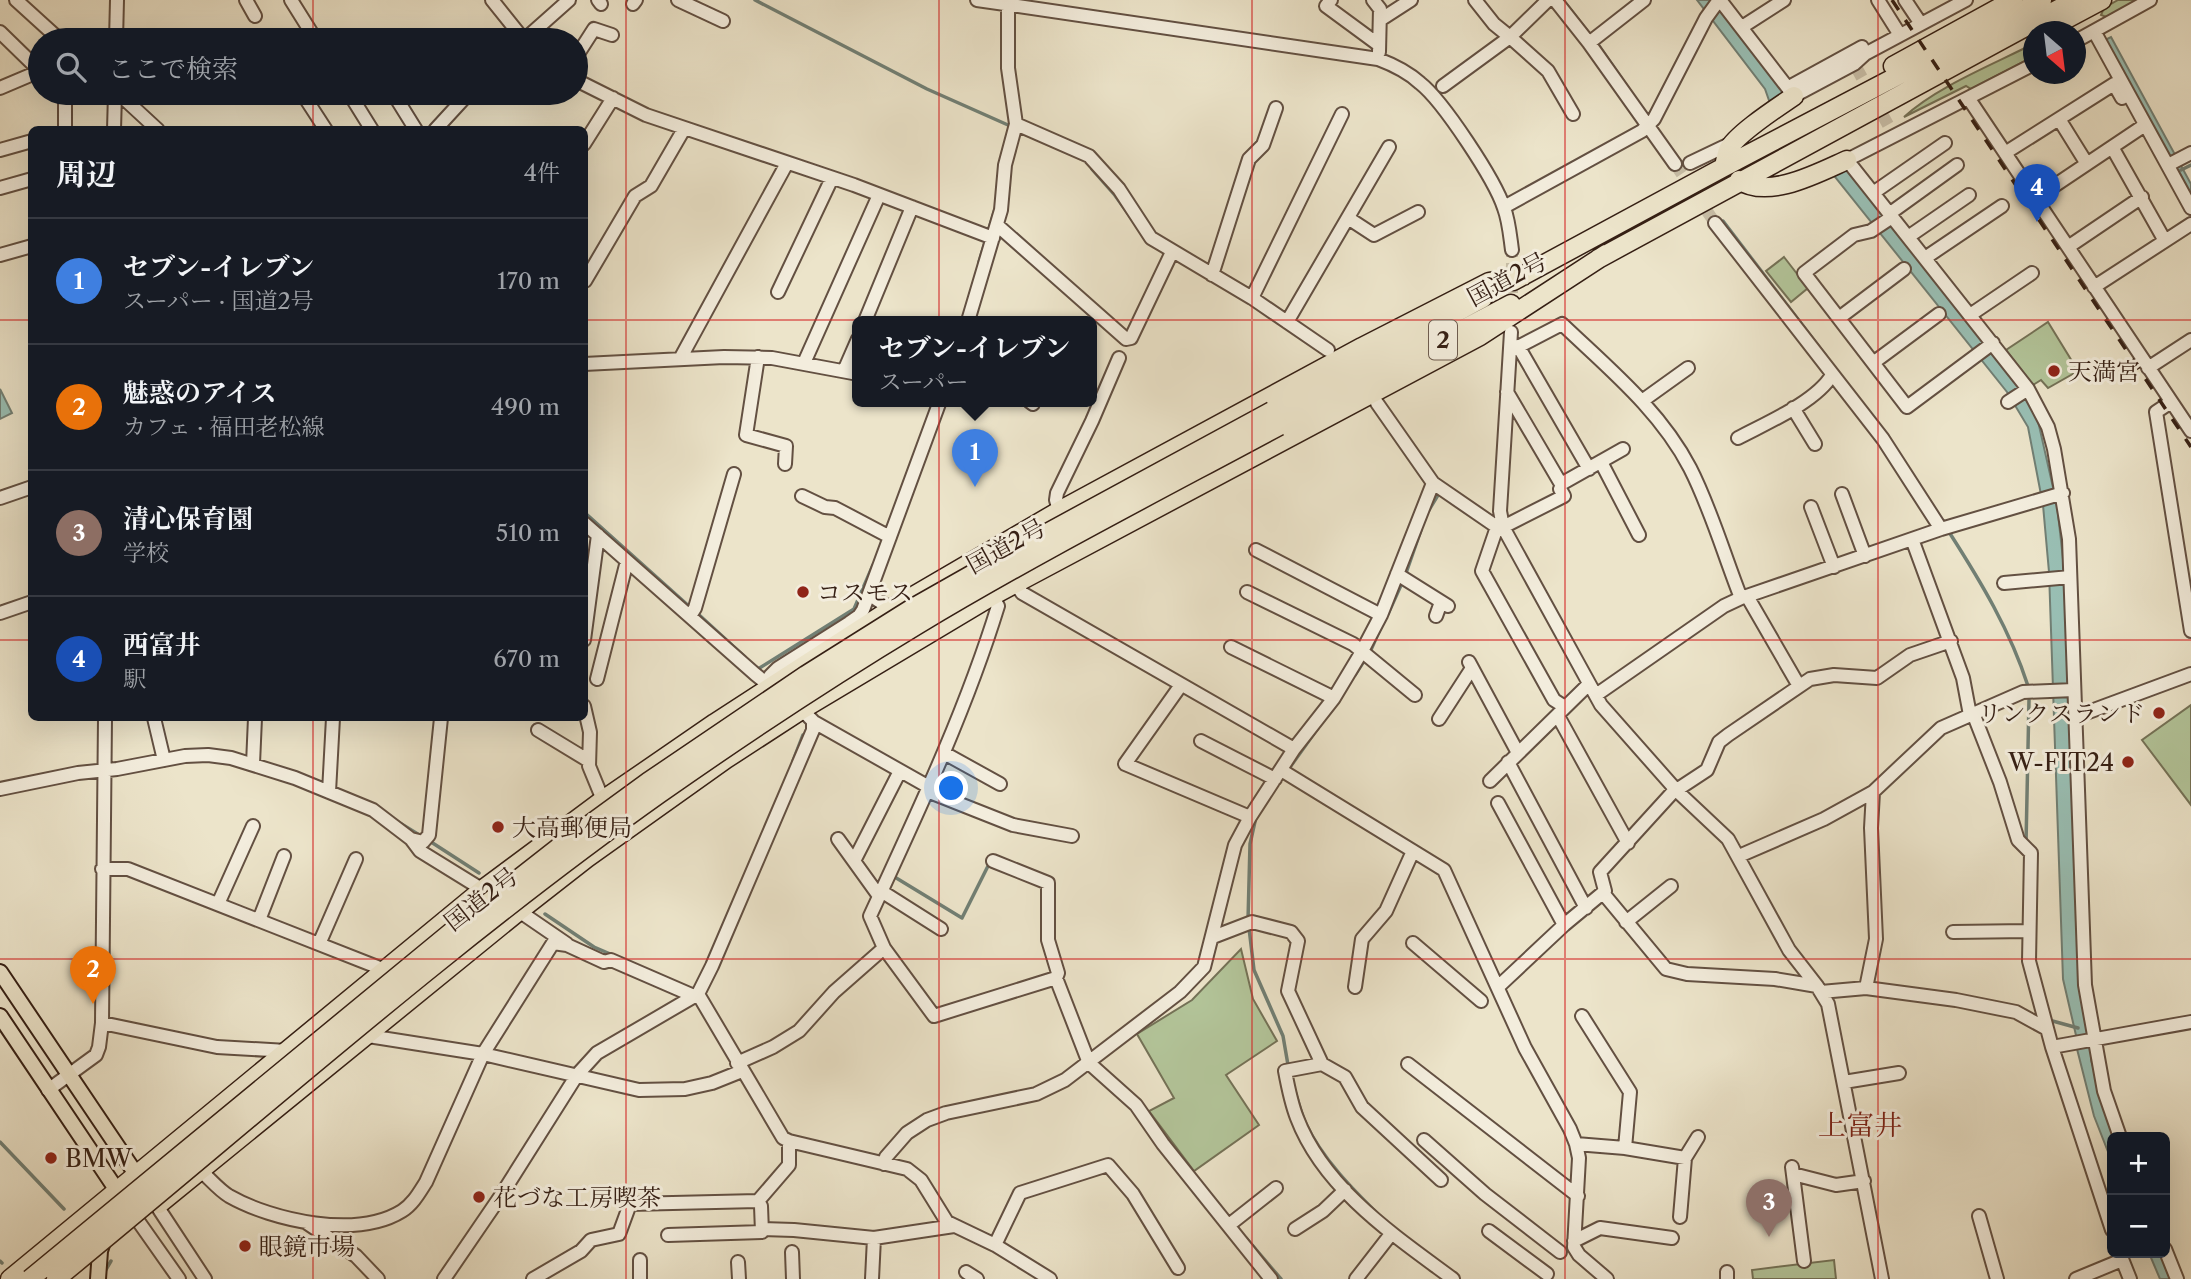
<!DOCTYPE html>
<html lang="ja">
<meta charset="utf-8">
<style>
:root{--surface:#171b24;--page:#242831;--text:#f1f3f6;--muted:#9ea1a6;--line:#363941;--accent:#1a73e8}
body{margin:0;font-family:"Libre Caslon Text","Noto Serif JP",serif;background:var(--page);color:var(--text)}
.controls{position:absolute;right:21px;bottom:21px;display:grid;overflow:hidden;border-radius:10px;box-shadow:0 7px 28px #0002}
.controls button{width:63px;height:63px;display:grid;place-items:center;padding:0;border:0;border-bottom:2px solid var(--line);background:var(--surface);color:var(--text);font:35px sans-serif}
.compass{position:absolute;left:2023px;top:21px;width:63px;height:63px;border-radius:50%;background:var(--surface);box-shadow:0 7px 28px #0002;rotate:152deg}
.you{position:absolute;left:952px;top:789px;width:24px;height:24px;margin:-18px;border:5px solid #fff;border-radius:50%;background:#1a73e8;box-shadow:0 0 0 10px #1a73e833}
.badge{display:grid;place-items:center;width:46px;height:46px;border-radius:50%;background:var(--accent);color:#fff;font-size:23px;font-weight:700}
.pin{position:absolute;translate:-50% -58px;filter:drop-shadow(0 2px 4px #0008)}
.pin::after{content:'';position:absolute;top:37px;width:24px;height:21px;background:inherit;clip-path:polygon(0 0,100% 0,50% 100%)}
.popup{position:absolute;left:852px;top:316px;width:245px;height:91px;box-sizing:border-box;display:grid;place-content:center;border-radius:10px;background:var(--surface);filter:drop-shadow(0 2px 5px #0005);font-size:23px;white-space:nowrap;color:var(--muted)}
.popup b{font-size:26px;color:var(--text)}
.popup::after{content:'';position:absolute;left:50%;top:100%;margin-left:-14px;border:14px solid transparent;border-top-color:var(--surface)}
.list{margin:0;padding:0;list-style:none}
h2{display:flex;justify-content:space-between;align-items:center;height:91px;margin:0;padding:0 28px;font-size:30px}
h2 small{font-size:23px;font-weight:400;color:var(--muted)}
.list li{display:grid;grid-template-columns:46px 1fr auto;gap:21px;align-items:center;box-sizing:border-box;height:126px;padding:0 28px;border-top:2px solid var(--line)}
.list b{display:block;font-size:26px;white-space:nowrap}
.list p{margin:0;font-size:23px;white-space:nowrap;color:var(--muted)}
.list em{font-size:23px;font-style:normal;color:var(--muted)}
.icon{flex:none;width:38px;height:38px;fill:none;stroke:currentColor;stroke-width:2;stroke-linecap:round;stroke-linejoin:round}
.map{position:relative;flex:none;width:2191px;height:1279px;overflow:hidden}
.search{position:absolute;background:var(--surface);box-shadow:0 7px 28px #0002;left:28px;top:28px;width:560px;height:77px;display:flex;align-items:center;gap:18px;box-sizing:border-box;padding:0 24px;border-radius:38px;color:var(--muted);font-size:26px}
.panel{position:absolute;background:var(--surface);box-shadow:0 7px 28px #0002;left:28px;top:126px;width:560px;height:595px;border-radius:10px}
.map>svg:first-child{display:block}
</style>
<div class="map">
<svg width="2191" height="1279" viewBox="0 0 2191 1279">
<rect width="100%" height="100%" fill="#ece4ca"/>
<filter id="stains"><feTurbulence type="fractalNoise" baseFrequency=".00286" numOctaves="4"/><feColorMatrix values="0 0 0 0 .2 0 0 0 0 .09 0 0 0 0 .02 0 0 0 .5 -.17"/></filter>
<radialGradient id="worn" r=".72"><stop offset=".6" stop-color="#630" stop-opacity="0"/><stop offset="1" stop-color="#630" stop-opacity=".3"/></radialGradient>
<!-- green -->
<path fill="#b3c59a" stroke="#747257" stroke-width="2" d="M2118 0H2141L2109 18 2101 15 2104 8Z
M2033 44V57L1971 89 1966 86 1904 117C1936 87 1994 64 2033 44Z
M1784 257 1808 288 1791 302 1766 271Z
M2048 322 2078 371 2048 388 2041 380 2033 385 2006 350Z
M2191 705V805L2142 740Z
M1241 949 1253 999 1277 1041 1226 1075 1259 1125 1194 1171 1149 1111 1174 1098 1137 1034 1192 1000Z
M1834 1260 1836 1279H1753L1752 1270Z"/>
<!-- water -->
<path fill="#99bfb4" stroke="#717f74" stroke-width="2" d="M1697 0H1713L1785 94 1771 106 1765 89Z
M2111 37 2191 184V198L2103 41Z
M1842 168 1848 170 2020 387 2038 421 2057 505 2064 568 2077 871 2079 988 2091 1041V1060L2114 1137H2112V1162L2094 1116 2076 1045 2078 1044 2063 979 2049 572 2043 505 2028 427 2007 392 1832 173Z
M0 389 12 413 0 419Z
M2149 1253H2161L2172 1279H2160Z"/>
<g fill="none" stroke-linecap="round" stroke-linejoin="round">
<!-- stream -->
<path stroke="#717f74" stroke-width="3.5" d="M755 0 927 89 1008 125
M1563 0 1592 37
M1597 43 1630 91
M1092 169 1114 194 1149 243
M2181 170 2191 165
M1723 221 1826 356
M988 232 995 209
M979 262 986 239
M1429 510 1438 495
M584 512 691 608
M1949 532C1981 582 2010 630 2028 686
M1405 576 1421 530
M697 613 745 657
M1388 614 1402 583
M1370 652 1381 627
M756 667 758 669 854 609 873 565
M1355 675 1366 658
M793 761 803 735
M1288 770 1318 728
M395 820 421 836
M428 840 479 873
M2026 844 2029 700
M893 876 962 918 990 862
M545 914 594 947 615 956
M1248 920 1250 844 1256 817
M1249 928 1254 970 1283 1036 1288 1065
M2049 1020 2078 1028
M1295 1091C1298 1101 1301 1112 1305 1122 1322 1159 1354 1191 1382 1218
M0 1142 64 1209
M981 1232 996 1239
M1246 1238 1281 1279
M0 1261 2 1263
M104 1273 111 1261"/>
<!-- minor-tunnel -->
<path stroke="#c7bda6" stroke-width="12" stroke-dasharray="12 6" stroke-linecap="butt" d="M1856 67 1892 132
M1675 164 1715 223
M1512 311V250"/>
<defs>
<path id="minor" d="M16 0 60 40
M246 0 255 16
M291 0 316 40
M492 0 524 40
M598 0 601 4
M678 0 723 21
M977 0 1378 59C1394 65 1408 72 1420 83 1443 101 1495 180 1504 208 1509 221 1510 236 1512 250
M1331 0 1326 6 1379 45
M1373 0 1380 9 1379 52
M1548 0 1510 37 1548 71 1573 114
M1555 0 1589 43 1675 164
M1720 0 1794 96 1854 64 1865 54 1966 0
M1878 0 1900 35
M1905 0 1921 24
M633 4 636 0
M1380 20 1411 0
M1742 27 1784 0
M2094 31 2191 208
M0 32 40 71
M116 40 117 0
M524 40 569 0
M2076 41 2150 0
M1589 43 1644 0
M576 57 594 29 612 35
M2034 64 1847 160 2028 389 2048 427 2054 449 2069 539 2085 985 2104 1091 2120 1137
M576 80 646 115 854 185 993 238
M1443 86 1510 37 1494 24 1475 0
M1789 87 1862 47
M0 88 40 71
M65 93V130
M118 93 158 130
M302 93 326 130
M349 93 372 130
M393 93 416 130
M1969 99 2191 431
M2059 119 2087 164
M1016 124 1089 156 1119 189 1151 238 1252 298 1328 350
M114 130 115 93
M435 130 469 93
M584 144 613 98
M2112 147 2165 241
M0 150 32 141
M2005 153 2114 84 2122 98
M1690 163 1734 142
M2168 165 2191 153
M0 188 32 179
M1873 193 1945 143
M2036 198 2145 125
M1504 207 1642 131 1654 119 1706 18 1719 0
M1889 214 1957 165
M1892 217 1871 231 1854 235 1804 273 1907 407 1993 343
M1348 218 1374 235 1418 212
M1715 223 1883 439 1941 529
M997 225 1126 339 1131 338 1172 252
M1908 237 1969 195
M2068 247 2142 197
M0 255 32 246
M1925 258 2002 206
M1212 275 1249 159 1263 145 1276 108
M585 281 635 196 651 186 684 129
M2094 287 2191 224
M778 292 832 178
M1252 298 1342 114
M1970 315 2032 273
M1839 318 1904 269
M865 321 912 207
M968 321 1001 210 1005 165 1016 124 1008 68V0
M1287 322 1389 147
M1511 332 1500 511 1503 527 1601 705 1677 791 1728 839 1789 950 1817 986 1828 1004 1882 1279
M1518 346 1589 469
M1510 351 1562 324C1608 368 1660 410 1690 468 1711 509 1724 555 1741 598
M758 357 746 435 786 446 785 464
M680 359 787 163
M804 363 879 195
M1873 363 1939 314
M584 364 724 357 772 358 858 374
M2148 368 2191 340
M844 371 858 339
M1507 392 1561 484 1623 449
M1029 401 1033 404
M1642 401 1688 368
M2008 402 2028 389
M2171 402 2156 412 2191 631
M1377 403 1433 483 1497 527H1503L1564 496 1560 489
M1793 408 1815 444
M1738 438C1766 423 1816 402 1832 375
M1601 462 1639 535
M1842 494 1865 556
M802 496 825 507 835 508 890 537
M0 498 32 487
M1811 507 1834 567
M1059 511 1056 500 1057 493 1092 421 1119 358
M584 523 755 674 776 691
M1497 527 1482 571 1554 700 1565 707
M1912 539 1963 678 1970 715
M1256 550 1381 615
M1397 574 1448 606
M1015 583 1022 593 1294 749
M2004 583 2070 577
M871 591 876 599 891 609
M1247 592 1353 644 1415 695
M1747 596 1799 686
M0 613 32 602
M690 616 695 608 734 474
M1436 616 1441 602
M584 640 598 535
M1231 647 1334 698
M1469 662 1518 753
M597 679 627 561
M1181 685 1125 764 1250 817
M770 686V676L778 668 849 623 859 616 863 610 940 401
M1596 695 1724 606 1741 598 1941 529 2063 493
M584 706 590 732 589 766 603 800
M1973 713 2000 782 2018 840 2031 853 2029 961 2052 1047 2112 1230
M1558 716 1628 843
M2075 717 2191 674
M154 718 164 760
M1439 719 1472 668
M814 722 929 787
M538 730 589 761
M1201 741 1275 779
M944 753 1000 784
M1508 762 1586 908
M253 764 255 718
M1281 770 1444 870 1525 1048 1570 1129 1576 1144 1579 1158 1574 1247 1579 1255 1607 1279
M1490 781 1589 684
M0 789 78 773 117 769 185 756 208 755 231 758 295 778 373 810 411 839 420 851 488 893
M927 791 1013 825 1072 836
M329 792 333 718
M1498 803 1564 925
M411 839 423 842 429 835 441 718
M838 839 879 896
M1739 856 1824 819 1873 792 1941 728 2023 692 2074 690
M854 861 900 771
M993 861 1048 883V940L1058 973 1056 978
M102 869H128L385 970
M881 891 941 929
M1603 893 1666 969 1687 974 1775 979 1817 986
M218 904 253 826
M513 907 567 944
M259 920 284 856
M1626 922 1671 886
M1953 932 2028 931
M1213 937 1252 922 1291 932 1298 941 1288 991 1322 1064 1345 1077 1362 1107 1441 1180
M1413 943 1481 1001
M319 944 356 859
M884 948 934 1016 1056 978 1089 1063 1136 1105 1163 1144 1271 1279
M1499 986 1564 925 1605 891 1600 872 1672 793 1707 770 1719 742 1728 735 1810 679 1834 675 1877 678 1910 655 1951 641
M1355 987 1362 939 1386 911 1413 851
M1866 988 1876 939 1871 828 1873 792
M1821 992 1866 988 1956 1000 2016 1012 2047 1029
M698 994 783 1138 789 1141 907 1169 921 1180 947 1222 995 1245 1050 1279
M1582 1016 1630 1092 1625 1148
M102 1023 217 1047 287 1051
M362 1035 483 1054 639 1090 685 1089 712 1083 742 1071
M2052 1047 2191 1022
M737 1063 773 1047 799 1031 834 992 884 948 870 916C917 814 965 713 998 606L992 596
M1322 1064 1285 1071C1288 1087 1291 1103 1297 1118 1324 1189 1395 1236 1453 1279
M1408 1064 1578 1196
M1844 1082 1899 1073
M48 1090 96 1055 99 1047 102 1023 105 718
M1424 1140 1485 1194 1560 1252
M1576 1144 1625 1148 1685 1158 1698 1137
M884 1164 886 1157 907 1133 927 1120 946 1113 1036 1094 1065 1080 1180 992 1204 967 1235 845 1250 817 1294 749 1334 698 1361 653 1381 615 1433 483
M1792 1167 1804 1261
M201 1171C210 1179 219 1190 229 1196 273 1221 357 1239 402 1211 413 1204 419 1193 426 1182L483 1054 553 943 567 945 604 962 611 960 694 996
M1793 1174 1836 1185 1864 1181
M157 1206 205 1279
M129 1208 179 1279
M1979 1216 1997 1279
M1680 1217 1685 1158
M307 1223 356 1256 378 1279
M1229 1225 1276 1188
M762 1229 794 1230 874 1238
M1295 1229 1323 1211 1345 1190
M1489 1231 1547 1274
M668 1235 762 1232 761 1206 758 1201
M1574 1241 1600 1228 1672 1238
M995 1245 1020 1193 1108 1165 1133 1194 1178 1268
M2165 1249 2177 1279
M792 1252 793 1279
M2120 1254 2130 1279
M640 1260V1279
M738 1262 739 1279
M966 1272 977 1279
M444 1279 500 1197 577 1075 597 1053 698 994 712 966 813 730V721L797 705
M533 1279 581 1251 591 1240 619 1234 630 1204 758 1201 789 1165V1141
M872 1279 874 1238 954 1226
M1356 1279 1391 1234
M1727 1279V1272
M2076 1279 2122 1260"/>
<path id="major" d="M0 972 142 1183
M0 1016 118 1192 116 1199
M98 1279 100 1251 105 1235"/>
<path id="highway" d="M2042 32 2102 0
M1893 66 2013 0
M1724 167C1725 162 1726 155 1728 150 1736 134 1778 107 1794 96
M1739 180C1768 200 1818 173 1847 160
M1598 259 2075 0
M1513 281 1724 167 2042 0
M1272 411 1483 298
M1279 426 1511 304
M159 1204 519 911 587 858 726 759 803 709 992 596 1480 336 1606 254
M10 1279 482 890 603 800 715 723 891 609 1059 511 1362 347 1489 282 1523 276"/>
</defs>
<!-- minor casing -->
<use href="#minor" stroke="#635042" stroke-width="16"/>
<!-- major casing -->
<use href="#major" stroke="#351f14" stroke-width="18"/>
<!-- highway casing -->
<use href="#highway" stroke="#351f14" stroke-width="21"/>
<!-- minor -->
<use href="#minor" stroke="#f3eddd" stroke-width="12"/>
<!-- major -->
<use href="#major" stroke="#ece4ca" stroke-width="14"/>
<!-- highway -->
<use href="#highway" stroke="#ece4ca" stroke-width="18"/>
<!-- rail -->
<path stroke="#351f14" stroke-width="3.5" stroke-dasharray="12 12" stroke-linecap="butt" d="M1892 0 2191 447"/>
<defs>
<path id="highway-bridge" d="M30 1279 461 924 563 844 648 782 806 675 911 609 1001 558 1272 411
M56 1279C255 1116 449 943 659 794 743 735 829 678 917 625 1035 554 1158 491 1279 426"/>
</defs>
<!-- highway-bridge casing -->
<use href="#highway-bridge" stroke="#351f14" stroke-width="21" stroke-linecap="butt"/>
<!-- highway-bridge -->
<use href="#highway-bridge" stroke="#ece4ca" stroke-width="18"/>
</g>
<!-- grid -->
<path fill="none" stroke="#d62828" stroke-width="2" stroke-opacity="0.55" d="M313 0V40M626 0V1279M939 0V1279M1252 0V1279M1565 0V1279M1878 0V1279M313 93V130M0 320H32M584 320H2191M0 640H32M584 640H2191M313 718V1279M0 959H2191"/>
<!-- markers -->
<g fill="#8f2418" stroke="#f3eddd" stroke-width="2.5">
<circle cx="2054" cy="371" r="7"/>
<circle cx="803" cy="592" r="7"/>
<circle cx="2159" cy="713" r="7"/>
<circle cx="2128" cy="762" r="7"/>
<circle cx="498" cy="827" r="7"/>
<circle cx="51" cy="1158" r="7"/>
<circle cx="479" cy="1197" r="7"/>
<circle cx="245" cy="1246" r="7"/>
</g>
<g text-anchor="middle" dominant-baseline="central" stroke-width="6" stroke-linejoin="round" paint-order="stroke">
<!-- shield labels -->
<rect fill="#f3eddd" stroke="#6e5d50" stroke-width="2" x="1429" y="320.5" width="28" height="39" rx="5"/>
<g font-size="23" font-weight="bold" fill="#351f14">
<text x="1443" y="340">2</text>
</g>
<!-- street labels -->
<g font-size="24" fill="#351f14" stroke="#f3eddd">
<text transform="translate(1507 279) rotate(-28)">国道2号</text>
<text transform="translate(1006 546) rotate(-29)">国道2号</text>
<text transform="translate(481 899) rotate(-38)">国道2号</text>
</g>
<!-- poi labels -->
<g font-size="24" fill="#351f14" stroke="#f3eddd" text-anchor="start">
<text x="2068" y="371">天満宮</text>
<text x="817" y="592">コスモス</text>
<text x="2145" y="713" text-anchor="end">リンクスランド</text>
<text x="2114" y="762" text-anchor="end">W-FIT24</text>
<text x="512" y="827">大高郵便局</text>
<text x="65" y="1158">BMW</text>
<text x="493" y="1197">花づな工房喫茶</text>
<text x="259" y="1246">眼鏡市場</text>
</g>
<!-- quarter labels -->
<g font-size="28" fill="#7a1f14" stroke="#f3eddd">
<text x="1860" y="1125">上富井</text>
</g>
</g>
<rect width="100%" height="100%" filter="url(#stains)"/>
<rect width="100%" height="100%" fill="url(#worn)"/>
</svg>
<div class="controls">
<button>+</button>
<button>−</button>
</div>
<svg class="compass" viewBox="-18 -18 36 36"><path d="M0-13l5 13h-10z" fill="#e53935"/><path d="M0 13l5-13h-10z" fill="#9ea1a6"/></svg>
<div class="you"></div>
<div class="pin badge" style="left:975px;top:487px;background:#3f7fe0">1</div>
<div class="popup"><b>セブン-イレブン</b>スーパー</div>
<div class="pin badge" style="left:93px;top:1004px;background:#e8710a">2</div>
<div class="pin badge" style="left:1769px;top:1237px;background:#8d6e63">3</div>
<div class="pin badge" style="left:2037px;top:222px;background:#1a4fb4">4</div>
<div class="search"><svg class="icon" aria-label="search" viewBox="0 0 24 24"><circle cx="10" cy="10" r="6"/><path d="M15 15l6 6"/></svg>ここで検索</div>
<section class="panel">
<h2>周辺<small>4件</small></h2>
<ul class="list">
<li><span class="badge" style="background:#3f7fe0">1</span><div><b>セブン-イレブン</b><p>スーパー · 国道2号</p></div><em>170 m</em></li>
<li><span class="badge" style="background:#e8710a">2</span><div><b>魅惑のアイス</b><p>カフェ · 福田老松線</p></div><em>490 m</em></li>
<li><span class="badge" style="background:#8d6e63">3</span><div><b>清心保育園</b><p>学校</p></div><em>510 m</em></li>
<li><span class="badge" style="background:#1a4fb4">4</span><div><b>西富井</b><p>駅</p></div><em>670 m</em></li>
</ul>
</section>
</div>
